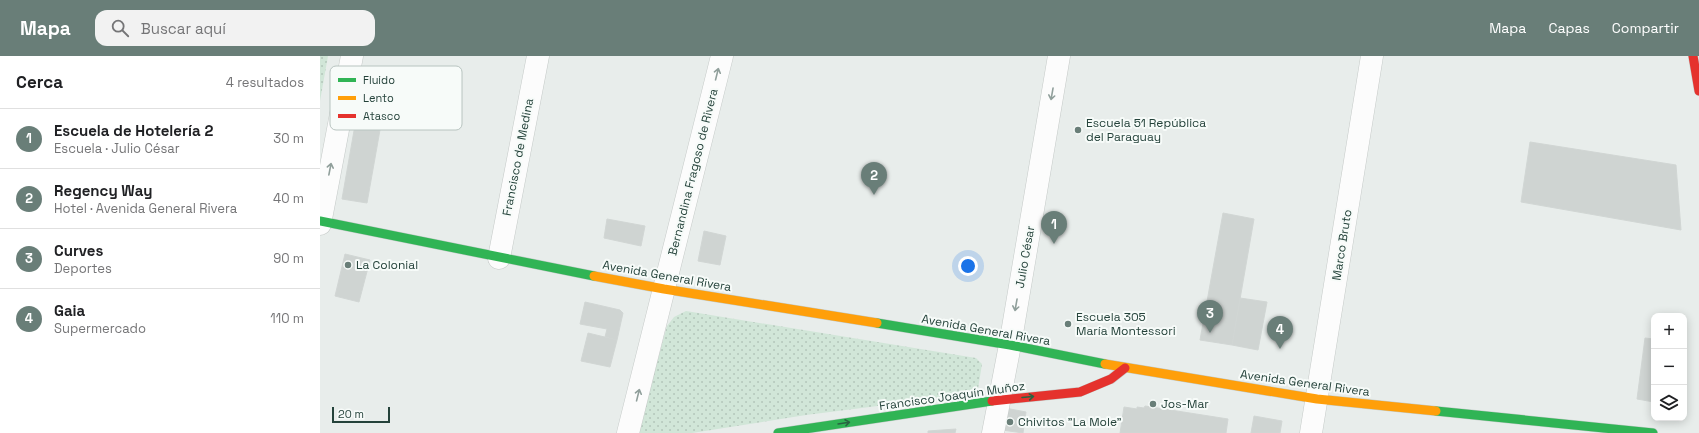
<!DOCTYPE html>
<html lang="es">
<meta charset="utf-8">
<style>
:root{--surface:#fff;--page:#f2f2f2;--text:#202124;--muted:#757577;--line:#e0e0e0;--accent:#697e78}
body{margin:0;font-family:"Space Grotesk",sans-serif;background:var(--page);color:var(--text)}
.controls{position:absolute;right:12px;bottom:12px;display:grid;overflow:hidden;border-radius:8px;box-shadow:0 2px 10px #0003}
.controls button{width:36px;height:36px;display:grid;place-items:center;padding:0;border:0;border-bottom:1px solid var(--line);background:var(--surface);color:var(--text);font:20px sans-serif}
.scale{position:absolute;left:12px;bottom:10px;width:58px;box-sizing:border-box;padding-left:4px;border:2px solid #24423a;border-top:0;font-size:11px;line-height:14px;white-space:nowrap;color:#24423a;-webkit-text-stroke:3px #f7fbf9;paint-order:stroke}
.you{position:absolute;left:648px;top:210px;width:14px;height:14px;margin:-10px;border:3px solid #fff;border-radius:50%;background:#1a73e8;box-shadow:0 0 0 6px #1a73e833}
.badge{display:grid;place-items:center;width:26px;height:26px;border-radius:50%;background:var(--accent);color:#fff;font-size:13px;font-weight:700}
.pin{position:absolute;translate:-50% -33px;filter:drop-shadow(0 1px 2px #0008)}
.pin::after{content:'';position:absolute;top:21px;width:14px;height:12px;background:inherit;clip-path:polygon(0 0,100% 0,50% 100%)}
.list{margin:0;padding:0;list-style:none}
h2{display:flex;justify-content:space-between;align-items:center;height:52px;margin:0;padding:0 16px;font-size:17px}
h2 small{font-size:13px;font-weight:400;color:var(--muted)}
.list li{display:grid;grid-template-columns:26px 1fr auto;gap:12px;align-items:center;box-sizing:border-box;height:60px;padding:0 16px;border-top:1px solid var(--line)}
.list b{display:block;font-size:15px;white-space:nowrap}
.list p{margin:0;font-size:13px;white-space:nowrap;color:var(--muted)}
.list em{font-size:13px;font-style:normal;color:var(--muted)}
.icon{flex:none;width:22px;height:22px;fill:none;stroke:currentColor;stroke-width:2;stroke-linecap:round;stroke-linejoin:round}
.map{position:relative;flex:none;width:1379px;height:377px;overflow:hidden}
header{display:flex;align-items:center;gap:24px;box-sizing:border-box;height:56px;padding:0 20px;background:var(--accent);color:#fff}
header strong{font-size:19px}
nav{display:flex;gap:22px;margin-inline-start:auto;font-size:14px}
.search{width:280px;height:36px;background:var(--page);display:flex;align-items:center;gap:10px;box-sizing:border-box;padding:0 14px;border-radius:12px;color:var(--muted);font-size:15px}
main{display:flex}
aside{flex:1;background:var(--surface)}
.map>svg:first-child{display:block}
</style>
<header>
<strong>Mapa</strong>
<div class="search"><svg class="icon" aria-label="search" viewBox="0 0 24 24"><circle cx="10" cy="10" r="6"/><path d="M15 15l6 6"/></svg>Buscar aquí</div>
<nav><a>Mapa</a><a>Capas</a><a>Compartir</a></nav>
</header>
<main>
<aside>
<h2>Cerca<small>4 resultados</small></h2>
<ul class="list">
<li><span class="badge">1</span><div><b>Escuela de Hotelería 2</b><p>Escuela · Julio César</p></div><em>30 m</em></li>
<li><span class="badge">2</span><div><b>Regency Way</b><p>Hotel · Avenida General Rivera</p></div><em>40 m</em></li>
<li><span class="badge">3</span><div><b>Curves</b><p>Deportes</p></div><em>90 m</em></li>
<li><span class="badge">4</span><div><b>Gaia</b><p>Supermercado</p></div><em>110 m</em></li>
</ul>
</aside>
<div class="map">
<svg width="1379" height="377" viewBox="0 0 1379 377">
<defs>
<pattern id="park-dots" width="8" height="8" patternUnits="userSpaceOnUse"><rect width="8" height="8" fill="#d1e6d8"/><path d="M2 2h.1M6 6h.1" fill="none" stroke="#b3c6ba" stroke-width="1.8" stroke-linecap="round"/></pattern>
</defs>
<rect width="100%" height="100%" fill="#e8edeb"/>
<!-- park -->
<path fill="url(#park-dots)" d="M0 0H8L0 45Z
M366 255 656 302 662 308 658 333 653 338 486 359 372 377H320L319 371 347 270 354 261Z"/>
<!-- building -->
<path fill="#cfd4d2" stroke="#d1d6d4" d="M38 52 63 57 47 147 22 143Z
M1210 86 1356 109 1361 174 1201 146Z
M903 157 934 163 912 289 880 284Z
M287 163 325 170 321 190 284 182Z
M384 175 406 180 400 209 378 205Z
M25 198 50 204 39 246 15 240Z
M920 242 947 246 938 294 912 289Z
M265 246 300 254 303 257 297 284 285 281 287 273 260 268Z
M268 277 297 284 290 311 261 305Z
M1325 282 1334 283V346L1317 343Z
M825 350 908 363 906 377H800L804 351 817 353V351L824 352Z
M685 352 706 356 703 377 682 374Z
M934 360 962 365 960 377H931Z
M636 373 635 377H608V375Z"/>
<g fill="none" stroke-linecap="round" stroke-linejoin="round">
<defs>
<path id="street" d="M0 168 32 0
M179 202 218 0
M308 377 402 0
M673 377 690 289 739 0
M991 377 1052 0"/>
<path id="fast" d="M0 165 274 220
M557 267 690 289 785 308
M1116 355 1333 377
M458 377 672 345"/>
<path id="slow" d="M274 220 344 233 557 267
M785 308 997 343 1116 355"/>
<path id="jam" d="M1373 0 1379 35
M672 345 760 336 791 323 805 312"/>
</defs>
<!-- street casing -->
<use href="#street" stroke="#c5cac8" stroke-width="23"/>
<!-- fast casing -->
<use href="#fast" stroke="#c3cbc8" stroke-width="10"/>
<!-- slow casing -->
<use href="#slow" stroke="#c3cbc8" stroke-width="10"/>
<!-- jam casing -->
<use href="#jam" stroke="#c3cbc8" stroke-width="10"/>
<!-- street -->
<use href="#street" stroke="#fcfcfc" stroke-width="22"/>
<!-- fast -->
<use href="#fast" stroke="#30b455" stroke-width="9"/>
<!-- slow -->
<use href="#slow" stroke="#ff9f0a" stroke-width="9"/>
<!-- jam -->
<use href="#jam" stroke="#e5322d" stroke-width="9"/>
</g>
<!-- one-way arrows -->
<defs><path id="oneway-shaft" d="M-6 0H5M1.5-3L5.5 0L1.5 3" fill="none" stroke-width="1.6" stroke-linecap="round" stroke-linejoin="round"/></defs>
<g stroke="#909f9b">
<use href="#oneway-shaft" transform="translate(397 18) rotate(-76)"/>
<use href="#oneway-shaft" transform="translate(732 38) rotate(100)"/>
<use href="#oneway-shaft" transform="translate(10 113) rotate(-79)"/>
<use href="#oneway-shaft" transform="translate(696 249) rotate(100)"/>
<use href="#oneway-shaft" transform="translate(318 339) rotate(-76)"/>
</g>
<g stroke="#286442">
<use href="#oneway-shaft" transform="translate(708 341) rotate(-5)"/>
<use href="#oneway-shaft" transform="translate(524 367) rotate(-9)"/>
</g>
<!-- markers -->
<g fill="#697e78" stroke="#f7fbf9" stroke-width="1.5">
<circle cx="758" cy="74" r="4"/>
<circle cx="28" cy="209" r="4"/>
<circle cx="748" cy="268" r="4"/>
<circle cx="833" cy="348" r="4"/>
<circle cx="690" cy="366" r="4"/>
</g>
<g text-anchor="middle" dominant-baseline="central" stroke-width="4" stroke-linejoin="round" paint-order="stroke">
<!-- poi labels -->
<g font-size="12" fill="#24423a" stroke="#f7fbf9" text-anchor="start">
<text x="766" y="67">Escuela 51 República<tspan x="766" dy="14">del Paraguay</tspan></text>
<text x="36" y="209">La Colonial</text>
<text x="756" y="261">Escuela 305<tspan x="756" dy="14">María Montessori</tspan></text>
<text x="841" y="348">Jos-Mar</text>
<text x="698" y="366">Chivitos "La Mole"</text>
</g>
<!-- street labels -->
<g font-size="12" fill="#24423a" stroke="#f7fbf9">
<text transform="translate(198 101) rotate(-79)">Francisco de Medina</text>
<text transform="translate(373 116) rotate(-76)">Bernandina Fragoso de Rivera</text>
<text transform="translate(1022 189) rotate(-81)">Marco Bruto</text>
<text transform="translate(705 201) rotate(-80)">Julio César</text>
<text transform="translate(347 220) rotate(10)">Avenida General Rivera</text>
<text transform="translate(666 274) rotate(10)">Avenida General Rivera</text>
<text transform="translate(985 327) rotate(8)">Avenida General Rivera</text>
<text transform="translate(632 340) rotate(-8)">Francisco Joaquín Muñoz</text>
</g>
</g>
<!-- legend -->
<rect x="10" y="10" width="132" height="64" rx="6" fill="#f7fbf9" stroke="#b8c4c0" stroke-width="1"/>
<rect x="18" y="22" width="18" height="4" fill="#30b455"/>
<rect x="18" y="40" width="18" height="4" fill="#ff9f0a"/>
<rect x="18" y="58" width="18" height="4" fill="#e5322d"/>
<g font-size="11" fill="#24423a">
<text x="43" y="28">Fluido</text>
<text x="43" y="46">Lento</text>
<text x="43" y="64">Atasco</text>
</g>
</svg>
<div class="controls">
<button>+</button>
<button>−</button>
<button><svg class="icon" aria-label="layers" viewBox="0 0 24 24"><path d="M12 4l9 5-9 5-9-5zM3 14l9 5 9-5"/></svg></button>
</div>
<div class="scale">20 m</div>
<div class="you"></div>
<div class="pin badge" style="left:734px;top:188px">1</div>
<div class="pin badge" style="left:554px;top:139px">2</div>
<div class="pin badge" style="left:890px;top:277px">3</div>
<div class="pin badge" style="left:960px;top:293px">4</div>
</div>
</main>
